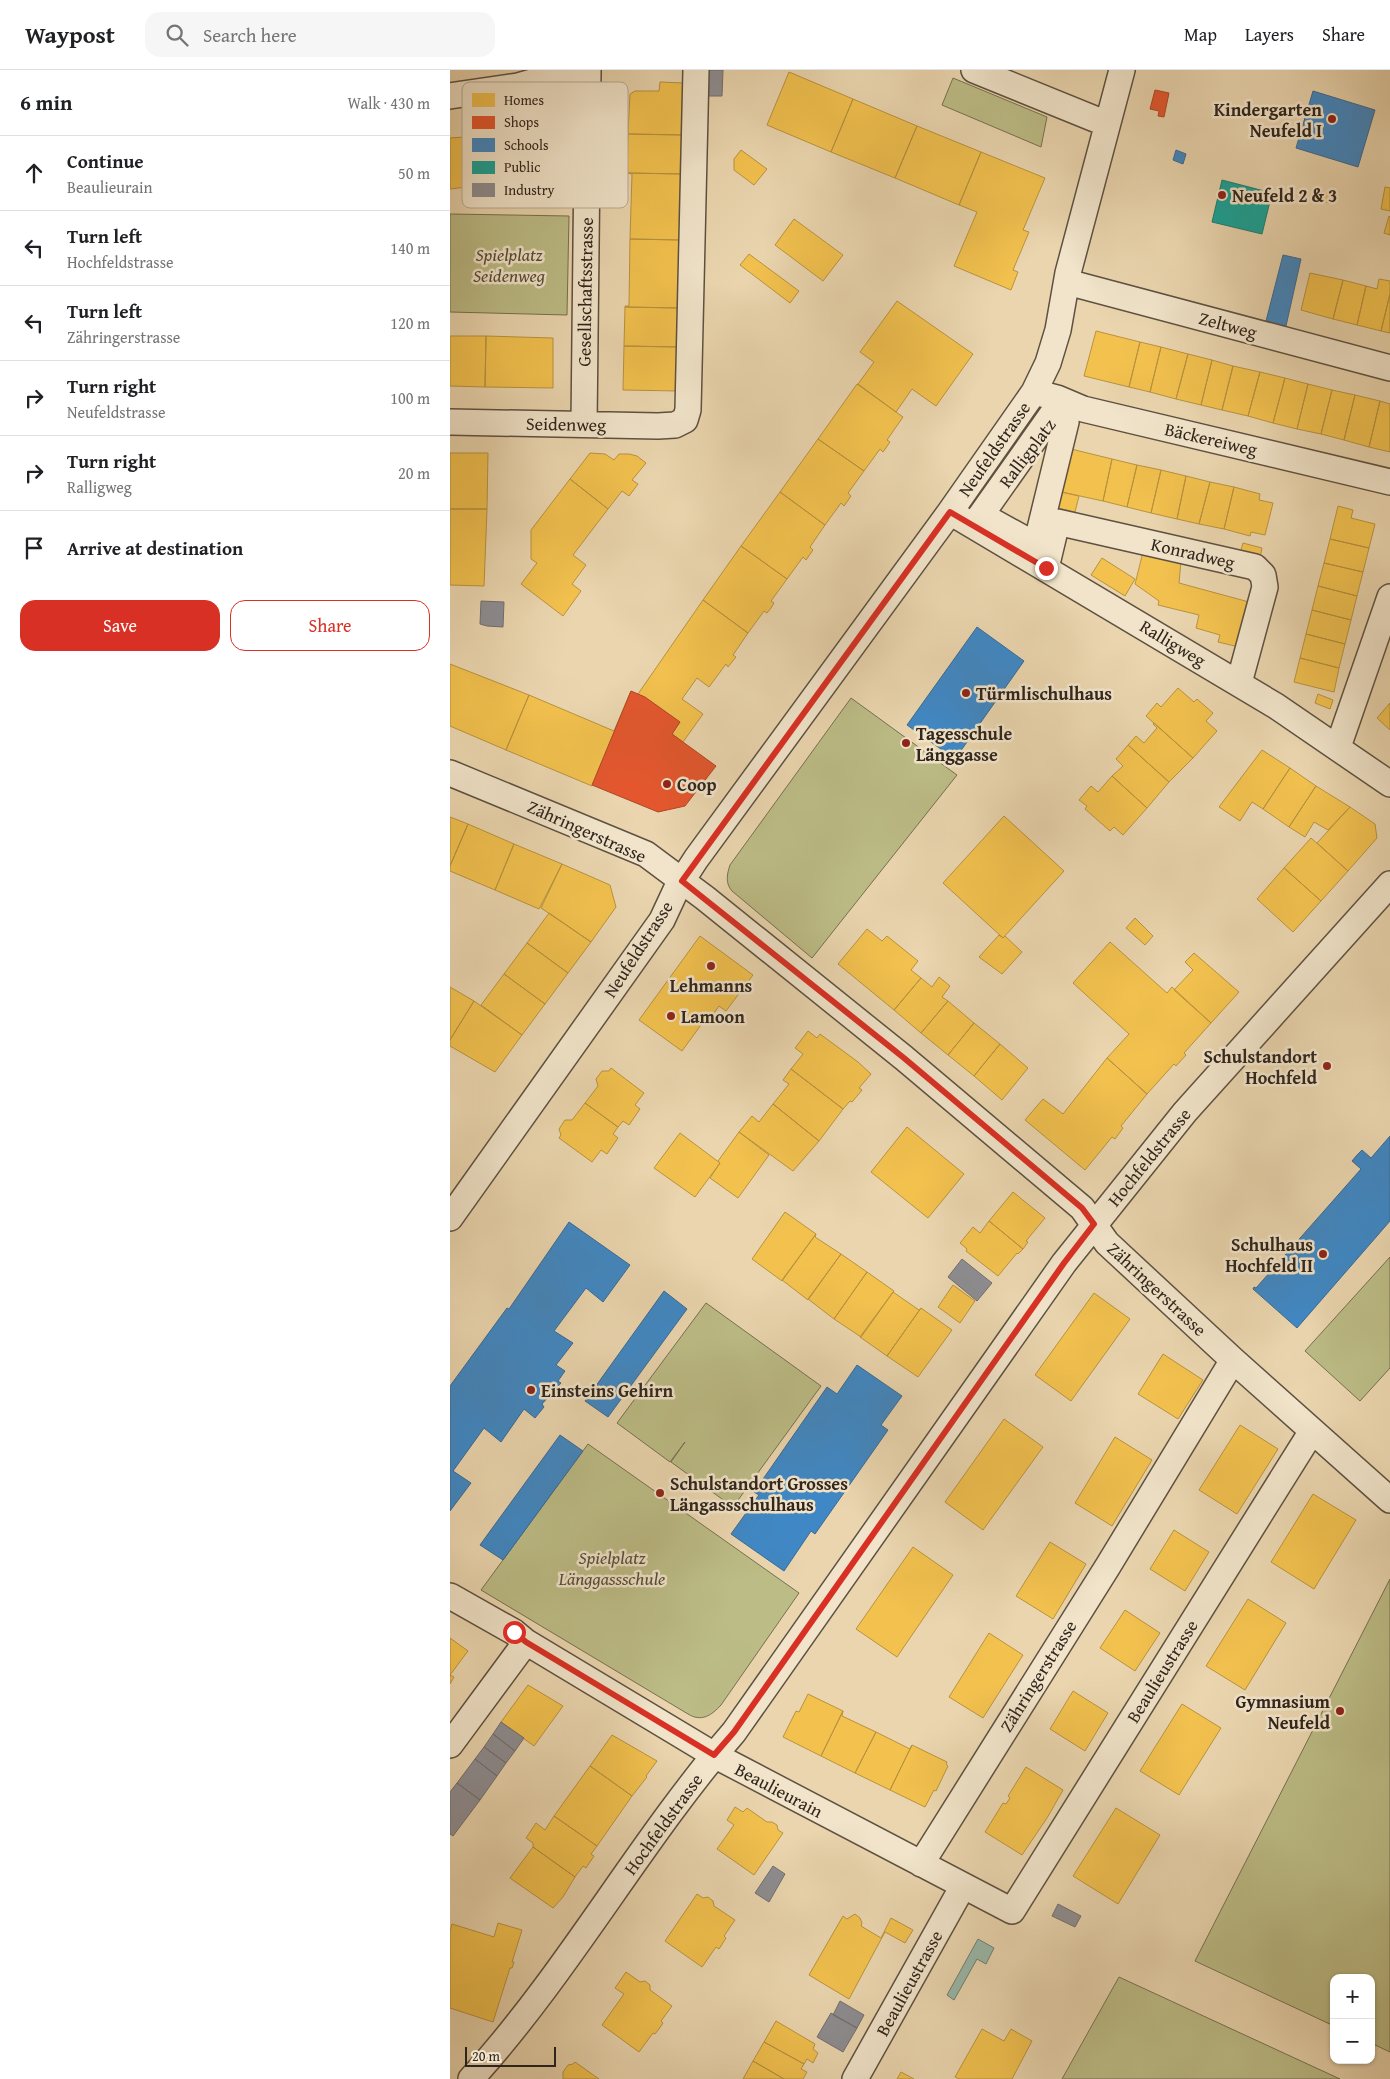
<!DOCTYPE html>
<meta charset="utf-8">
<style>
:root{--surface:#fff;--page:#f6f6f6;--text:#202124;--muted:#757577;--line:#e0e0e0;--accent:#d93025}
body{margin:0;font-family:"Gentium Book Plus",serif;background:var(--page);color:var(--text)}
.controls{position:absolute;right:15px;bottom:15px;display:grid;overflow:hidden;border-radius:10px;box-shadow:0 1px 4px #0004}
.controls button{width:45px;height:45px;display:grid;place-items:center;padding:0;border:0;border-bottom:1px solid var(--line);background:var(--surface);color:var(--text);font:25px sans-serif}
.scale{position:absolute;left:15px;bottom:12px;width:91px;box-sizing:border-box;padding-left:5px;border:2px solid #30251d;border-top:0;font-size:14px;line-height:18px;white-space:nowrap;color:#30251d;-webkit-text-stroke:4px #f1e4ca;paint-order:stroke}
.stop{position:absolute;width:15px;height:15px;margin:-11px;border:4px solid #d93025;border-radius:50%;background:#fff}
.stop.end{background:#d93025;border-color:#fff;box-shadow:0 1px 5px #0008}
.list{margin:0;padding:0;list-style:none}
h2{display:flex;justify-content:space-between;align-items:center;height:65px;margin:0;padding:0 20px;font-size:21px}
h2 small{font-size:16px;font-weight:400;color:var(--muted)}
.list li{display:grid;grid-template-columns:32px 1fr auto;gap:15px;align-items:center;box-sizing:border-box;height:75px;padding:0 20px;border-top:1px solid var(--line)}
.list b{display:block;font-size:19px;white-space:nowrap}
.list p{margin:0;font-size:16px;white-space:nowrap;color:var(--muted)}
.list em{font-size:16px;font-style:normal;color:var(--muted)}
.actions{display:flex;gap:10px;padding:15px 20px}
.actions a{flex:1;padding:11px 0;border:1px solid var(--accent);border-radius:15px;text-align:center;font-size:18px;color:var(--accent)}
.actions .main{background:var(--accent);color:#fff}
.icon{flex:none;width:28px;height:28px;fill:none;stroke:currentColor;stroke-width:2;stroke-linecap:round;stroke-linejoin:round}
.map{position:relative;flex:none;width:940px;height:2009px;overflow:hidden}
header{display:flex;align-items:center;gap:30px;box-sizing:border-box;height:70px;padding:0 25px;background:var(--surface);border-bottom:1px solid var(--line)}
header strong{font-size:24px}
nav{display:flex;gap:28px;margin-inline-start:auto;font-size:18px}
.search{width:350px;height:45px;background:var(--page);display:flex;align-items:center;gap:12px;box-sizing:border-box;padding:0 18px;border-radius:15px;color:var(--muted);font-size:19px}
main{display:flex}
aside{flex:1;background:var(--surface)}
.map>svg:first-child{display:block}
</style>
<header>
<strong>Waypost</strong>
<div class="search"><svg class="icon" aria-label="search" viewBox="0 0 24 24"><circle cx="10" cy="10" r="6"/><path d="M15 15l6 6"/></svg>Search here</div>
<nav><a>Map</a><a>Layers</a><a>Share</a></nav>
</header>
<main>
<aside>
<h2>6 min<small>Walk · 430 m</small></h2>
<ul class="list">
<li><svg class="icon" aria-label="ahead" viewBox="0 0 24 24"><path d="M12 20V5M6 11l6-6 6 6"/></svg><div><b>Continue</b><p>Beaulieurain</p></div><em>50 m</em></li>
<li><svg class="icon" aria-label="left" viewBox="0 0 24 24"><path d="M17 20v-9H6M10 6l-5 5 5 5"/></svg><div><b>Turn left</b><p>Hochfeldstrasse</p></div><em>140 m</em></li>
<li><svg class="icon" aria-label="left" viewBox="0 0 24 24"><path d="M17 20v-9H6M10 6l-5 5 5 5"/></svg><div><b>Turn left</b><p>Zähringerstrasse</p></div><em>120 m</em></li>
<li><svg class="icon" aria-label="right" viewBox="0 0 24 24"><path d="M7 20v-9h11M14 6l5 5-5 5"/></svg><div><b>Turn right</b><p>Neufeldstrasse</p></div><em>100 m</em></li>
<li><svg class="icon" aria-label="right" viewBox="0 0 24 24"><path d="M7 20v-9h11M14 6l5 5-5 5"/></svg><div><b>Turn right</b><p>Ralligweg</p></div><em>20 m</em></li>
<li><svg class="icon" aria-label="arrive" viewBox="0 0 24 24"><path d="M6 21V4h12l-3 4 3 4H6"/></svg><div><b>Arrive at destination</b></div></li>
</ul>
<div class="actions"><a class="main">Save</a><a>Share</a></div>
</aside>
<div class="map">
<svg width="940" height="2009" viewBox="0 0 940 2009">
<rect width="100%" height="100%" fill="#ead5ae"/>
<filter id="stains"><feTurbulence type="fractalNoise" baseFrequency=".004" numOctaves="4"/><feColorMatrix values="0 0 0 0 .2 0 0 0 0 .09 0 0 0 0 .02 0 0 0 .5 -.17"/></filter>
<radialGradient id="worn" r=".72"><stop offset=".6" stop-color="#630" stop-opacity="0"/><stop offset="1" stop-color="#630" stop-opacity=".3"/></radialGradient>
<!-- green -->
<path fill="#bcbc86" stroke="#767052" d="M503 8 597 47 591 77 492 35Z
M0 144 119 146 117 245 0 242Z
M401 628 507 705 362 888 282 821C275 813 277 804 280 795Z
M940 1187V1298L910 1331 855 1281Z
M256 1233 371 1316 283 1437 221 1392 235 1372 220 1392 167 1353Z
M138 1374 349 1523 271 1635C261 1646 251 1652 238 1644L31 1520Z
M940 1509V1982L921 1973V1908H884V1956L745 1891Z
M669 1907 890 2009H612Z"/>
<!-- water -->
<path fill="#98b9aa" stroke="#6e7e72" d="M528 1869 544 1878 536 1894 527 1889 504 1930 497 1925Z"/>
<!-- homes -->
<path fill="#f2c14e" stroke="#b8923f" d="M339 2 403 29 381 82 317 55Z
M210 12 234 13 233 65 178 64 180 24 185 21H209Z
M403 29 467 56 445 108 381 82Z
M467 56 531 82 509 135 445 108Z
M178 64 233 65V104L177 103Z
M28 66 34 115 0 119V68Z
M291 80 317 99 304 115 284 100V89Z
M531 82 595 108 573 160 579 162 563 200 568 202 561 220 504 196 527 142 509 135Z
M177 103 233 104 231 170 180 169 182 104Z
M935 117 940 118V141L931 139Z
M870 121 882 125 879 133 867 130Z
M939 146 940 147V165L934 163Z
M344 149 393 185 373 211 325 175Z
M180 169 231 170 229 238 175 237V236H179Z
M299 184 349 221 340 233 290 195Z
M860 203 893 210 883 249 851 240Z
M929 209 940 211V224L931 261 907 255 916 216 927 219Z
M893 210 916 216 907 255 883 249Z
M940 224V263L931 261Z
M447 231 523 284 486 336 462 319 446 342 408 314 424 292 410 282Z
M175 237 229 238V277L174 276Z
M646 261 690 272 679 317 634 306Z
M0 266H36L35 317 0 316Z
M36 266 103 268V318L35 317Z
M690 272 711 277 700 322 679 317Z
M174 276 229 277 228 321 173 320Z
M711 277 738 284 726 329 700 322Z
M738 284 762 290 751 335 726 329Z
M762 290 783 296 772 340 751 335Z
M783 296 810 302 798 346 772 340Z
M810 302 835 308 823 353 798 346Z
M835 308 858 314 847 359 823 353Z
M407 314 453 347 437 370 440 372 433 382 430 379 414 401 368 369Z
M858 314 882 320 871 364 847 359Z
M882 320 905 325 894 370 871 364Z
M905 325 930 331 919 377 894 370Z
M930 331 940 334V382L919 377Z
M368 369 414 401 398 423 401 426 394 436 391 433 375 455 330 422Z
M617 378 662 389 653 431 607 421Z
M0 383H38L37 439H0Z
M140 383 155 384 164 390 169 384H179L187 386 196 393 182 410 188 414 179 426 172 421 158 439 120 409Z
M662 389 687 395 677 437 653 431Z
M687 395 711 400 701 443 677 437Z
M711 400 736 406 727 449 701 443Z
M736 406 760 412 749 454 727 449Z
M120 409 158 439 123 485 136 495 122 514 131 521 113 546 71 514 87 493 81 489V460Z
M760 412 784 417 774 459 749 454Z
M784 417 810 424 809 430 823 433 815 465 801 462 800 466 774 459Z
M607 421 629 426 625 442 603 437Z
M330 422 375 455 360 477 363 480 356 490 353 487 337 509 291 476Z
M888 436 903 440 901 448 925 454 919 478 880 469Z
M0 439H37L34 516 0 515Z
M880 469 919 478 913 502 874 493Z
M793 473 812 478 810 488 790 483Z
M291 476 337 509 321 531 324 533 321 538 317 543 314 541 298 563 253 530Z
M693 482 731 492 729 513 799 532 789 577 768 572 770 565 746 558 749 545 708 535 709 531 685 514Z
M652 488 685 509 675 526 641 505Z
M874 493 913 502 907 526 868 516Z
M868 516 907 526 901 550 862 540Z
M253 530 298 563 283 585 286 587 278 597 276 594 259 617 247 608 232 629 253 644 233 672 222 664 230 652 188 624Z
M862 540 901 550 895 574 856 564Z
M856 564 895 574 889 598 850 588Z
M850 588 889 598 884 622 844 612Z
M0 594 79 625 56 680 0 656Z
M728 618 744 632 747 629 763 643 756 651 767 661 743 688 696 646 707 633 711 637Z
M181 621 142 716 56 680 79 625 164 661Z
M868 624 883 630 880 639 865 633Z
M940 633V660L927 648Z
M704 653 743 688 719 712 678 675 686 666 694 673 707 658 703 654Z
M678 675 719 712 697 738 662 706 673 696 666 689Z
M812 680 840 698 813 739 802 732 790 751 769 737Z
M840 698 866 716 839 757 813 739Z
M662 706 697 738 673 765 664 757 660 761 635 739 637 736 629 730 641 716 648 722Z
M866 716 900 737 878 760 864 752 855 767 839 757Z
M900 737 925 754 927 768 898 801 867 773Z
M554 746 614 801 553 868 493 813Z
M0 747 18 754 0 796Z
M18 754 64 774 45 820 0 801V796Z
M861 768 898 801 871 831 834 798Z
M64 774 112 794 89 839 45 820Z
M112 794 160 815 166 837 141 872 91 838Z
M834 798 871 831 843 862 807 829Z
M99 843 141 872 118 903 77 873Z
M685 848 703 866 695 875 676 858Z
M417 859 432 871 437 866 468 891 461 900 471 908 444 940 388 894Z
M549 865 553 868 555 866 572 882 552 904 529 887Z
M250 866 303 905 276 941 269 936 262 946 259 944 232 981 189 950Z
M660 872 717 923 722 917 761 953 734 983 736 985 726 996 724 994 697 1024 657 988 679 964 623 913Z
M77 873 118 903 95 934 54 904Z
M744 883 789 922 761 953 724 920 743 900 735 892Z
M54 904 95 934 72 965 31 935Z
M489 907 500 916 492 927 498 931 471 963 444 940 471 908 482 917Z
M0 917 24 931 0 970Z
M24 931 72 965 45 1002 0 976V970Z
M498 931 524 953 498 985 471 963Z
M524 953 550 974 524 1006 498 985Z
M358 961 367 968 370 964 408 992 421 1004 409 1018 412 1020 402 1032 400 1031 393 1039 341 999 353 984 345 978Z
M550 974 578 998 552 1030 524 1006Z
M657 988 697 1024 671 1056 673 1058 665 1069 662 1067 635 1100 575 1050 593 1029 613 1044Z
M161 998 194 1023 185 1035 190 1039 179 1055 173 1051 168 1057 135 1033 148 1016 146 1009 152 1001H159Z
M341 999 393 1039 369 1071 323 1034 339 1014 333 1010Z
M135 1033 168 1057 163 1064 168 1068 157 1084 151 1080 142 1092 109 1068 111 1065 109 1059 115 1050H122Z
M323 1034 369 1071 343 1101 289 1062 302 1046 309 1052Z
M457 1057 514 1104 478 1148 421 1102Z
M289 1062 319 1085 288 1128 260 1108 270 1093 268 1091Z
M230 1063 270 1093 245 1127 204 1098Z
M563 1122 595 1148 576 1171 578 1172 573 1179 539 1151Z
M335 1142 366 1164 332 1211 302 1189Z
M539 1151 573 1179 568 1184 567 1183 548 1206 516 1181 517 1179 510 1173 523 1157 530 1163Z
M366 1164 365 1167 391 1184 358 1230 332 1210Z
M391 1184 417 1202 384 1249 358 1229Z
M417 1202 444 1221 411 1267 384 1249Z
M503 1215 525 1231 510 1253 488 1237Z
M443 1222 469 1240 471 1238 437 1286 410 1267Z
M644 1223 680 1249 621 1331 585 1305Z
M471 1238 502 1260 468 1307 437 1286Z
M713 1284 753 1310 728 1349 688 1324Z
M554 1349 593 1377 533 1460 495 1432Z
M790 1355 828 1379 787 1444 749 1420Z
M665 1367 702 1390 662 1456 625 1433Z
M863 1424 906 1450 864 1519 821 1492Z
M724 1460 759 1482 735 1521 700 1499Z
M600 1472 636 1494 603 1549 566 1526Z
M463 1477 503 1505 447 1587 406 1559Z
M798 1529 836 1553 795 1620 756 1596Z
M675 1540 710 1563 685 1601 650 1578Z
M539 1563 573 1585 533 1648 499 1627Z
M0 1568 18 1581 0 1605 4 1607 0 1614Z
M78 1615 113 1636 84 1676 51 1652Z
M623 1621 658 1643 635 1681 600 1659Z
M358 1624 393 1641 371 1686 333 1667 346 1641 349 1642Z
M732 1634 771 1658 729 1725 690 1701Z
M393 1641 392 1646 426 1662 405 1703 371 1686Z
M426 1662 460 1679 462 1675 440 1720 405 1703Z
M162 1665 207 1691 196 1706 197 1707 182 1726 140 1696Z
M462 1675 497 1692 496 1694 498 1696 486 1721 484 1720 475 1737 440 1720Z
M140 1696 182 1726 147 1776 104 1746Z
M576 1697 613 1720 597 1748 572 1785 535 1762 553 1733 556 1734 560 1728 558 1726Z
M285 1737 293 1742 297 1738 317 1752H322L327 1755 328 1760 333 1763 304 1805 267 1779 284 1755 277 1750Z
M666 1738 710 1765 668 1834 623 1806Z
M104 1746 147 1776 141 1784 144 1786 136 1798 133 1796 125 1807 83 1777V1773L76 1768 86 1753 95 1760Z
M83 1777 125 1807 113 1827 103 1838 60 1808Z
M247 1824 253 1828 258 1827 263 1831 264 1836 285 1850 274 1866 276 1868 269 1879 266 1877 252 1897 215 1871Z
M405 1844 410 1848 412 1853 411 1856 431 1868 441 1848 463 1860 455 1873 435 1862 399 1929 359 1905 393 1846 397 1849Z
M48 1853 72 1860 62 1892H64L62 1898H60L43 1952 0 1938V1861L2 1854 44 1867Z
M176 1902 190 1912 195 1911 200 1915V1920L222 1936 211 1951 213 1953 209 1959 205 1964 203 1963 189 1982 152 1955 174 1924 165 1918Z
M326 1951 365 1974 363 1979 368 1983 363 1993 357 1989 354 1994 314 1972Z
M532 1959 554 1971 561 1959 582 1971 562 2009H509L505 2007Z
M314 1972 354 1994 351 1999 357 2002 353 2009H334L303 1991Z
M303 1991 334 2009H293Z
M125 1992 149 2009H113V2002L118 1995 123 1994Z
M451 2002 464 2009H447Z"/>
<!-- shops -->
<path fill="#e4572e" stroke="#ae4829" d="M705 20 719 23 714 47 708 46 709 41 700 39Z
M181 621 195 627 230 652 222 664 266 696 235 736 208 742 142 715Z"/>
<!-- schools -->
<path fill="#3f88c5" stroke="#3a6a93" d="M863 21 925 40 908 97 846 78Z
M726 80 736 84 733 94 723 90Z
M833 185 851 189 836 256 816 251Z
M527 557 574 591 505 689 457 655Z
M940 1066V1151L847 1258 803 1219 804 1217 806 1218 911 1099 902 1091 907 1085 912 1080 921 1088Z
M119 1152 180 1195 153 1232 136 1218 104 1261 123 1273 106 1295 115 1301 108 1311 111 1313 92 1334 94 1337 85 1348 74 1339 51 1372 34 1358 3 1401 21 1413 0 1441V1316L57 1238 59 1239Z
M214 1221 237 1239 158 1347 135 1331Z
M407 1295 452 1326 431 1355 438 1360 365 1464 361 1461 334 1501 281 1464 309 1425 304 1422 377 1317 387 1324Z
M110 1365 133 1381 53 1490 30 1475Z"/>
<!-- public -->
<path fill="#17a398" stroke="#1e7d73" d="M772 110 822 123 812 164 762 152Z"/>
<!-- industry -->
<path fill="#8d8d92" stroke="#716e6f" d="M258 0H273L272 26H258Z
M31 531 54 532 53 557 37 556 30 554Z
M512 1189 542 1213 527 1231 498 1207Z
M51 1652 74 1668 65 1681 43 1664Z
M43 1664 65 1681 56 1693 34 1677Z
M34 1677 56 1693 47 1706 25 1689Z
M25 1689 47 1706 30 1730 7 1713Z
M7 1713 30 1730 3 1766 0 1764V1722Z
M323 1796 335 1804 319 1832 305 1823Z
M608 1834 631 1846 625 1857 602 1846Z
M390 1931 414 1945 407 1958 383 1945Z
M381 1943 407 1958 393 1982 367 1967Z"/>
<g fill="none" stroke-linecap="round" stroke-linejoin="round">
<defs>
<path id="street" d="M524 0 657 54
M0 26 68 16 124 0
M617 212 940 298
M584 322 607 328 633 339 940 412
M603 343 616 352 588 467 584 471H578L531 445Z
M0 352 208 356 225 355 235 350 238 340 246 0
M134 354 138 0
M500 442 826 636 940 714
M596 498 607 452 805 497 813 505 815 517 789 613
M888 677 940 527
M0 703 196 784 255 828 454 988 632 1138 657 1173 783 1290 940 1430
M0 1148 212 850 226 820 246 789 500 442 584 322 598 293 608 260 618 203 672 0
M0 1526 64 1562 76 1572 264 1685 562 1841 862 1361
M0 1675 76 1572
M471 1794 658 1496 783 1290
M21 2009C119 1901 189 1772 284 1662L614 1193 735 1042 940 814
M405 2009 513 1816"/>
</defs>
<!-- street casing -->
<use href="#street" stroke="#5e5141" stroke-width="28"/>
<!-- street -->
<use href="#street" stroke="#f1e4ca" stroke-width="25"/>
</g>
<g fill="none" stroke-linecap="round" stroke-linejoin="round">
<!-- route -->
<path stroke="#d93025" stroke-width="6" d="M64 1562 76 1572 264 1685 284 1662 614 1193 644 1154 632 1138 454 988 232 811 500 442 596 498"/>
</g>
<!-- markers -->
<g fill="#8f2418" stroke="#f1e4ca" stroke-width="2">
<circle cx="882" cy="49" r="5"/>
<circle cx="772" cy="125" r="5"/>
<circle cx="516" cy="623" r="5"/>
<circle cx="456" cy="673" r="5"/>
<circle cx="217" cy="714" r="5"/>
<circle cx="261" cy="896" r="5"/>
<circle cx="221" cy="946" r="5"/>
<circle cx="877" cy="996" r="5"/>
<circle cx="873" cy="1184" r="5"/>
<circle cx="81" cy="1320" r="5"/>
<circle cx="210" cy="1423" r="5"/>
<circle cx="890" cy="1641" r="5"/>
</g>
<g text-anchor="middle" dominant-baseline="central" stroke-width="5" stroke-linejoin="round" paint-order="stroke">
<!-- poi labels -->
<g font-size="18" font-weight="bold" fill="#30251d" stroke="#f1e4ca" text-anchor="start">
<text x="872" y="39" text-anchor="end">Kindergarten<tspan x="872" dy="21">Neufeld I</tspan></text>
<text x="782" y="125">Neufeld 2 &amp; 3</text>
<text x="526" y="623">Türmlischulhaus</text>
<text x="466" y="663">Tagesschule<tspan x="466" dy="21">Länggasse</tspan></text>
<text x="227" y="714">Coop</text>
<text x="261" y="915" text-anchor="middle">Lehmanns</text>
<text x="231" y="946">Lamoon</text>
<text x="867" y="986" text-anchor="end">Schulstandort<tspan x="867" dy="21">Hochfeld</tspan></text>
<text x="863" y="1174" text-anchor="end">Schulhaus<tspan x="863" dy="21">Hochfeld II</tspan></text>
<text x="91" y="1320">Einsteins Gehirn</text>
<text x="220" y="1413">Schulstandort Grosses<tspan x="220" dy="21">Längassschulhaus</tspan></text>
<text x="880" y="1631" text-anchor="end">Gymnasium<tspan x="880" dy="21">Neufeld</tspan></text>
</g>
<!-- park labels -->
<g font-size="18" font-style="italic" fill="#534b37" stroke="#f1e4ca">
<text x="59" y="184">Spielplatz<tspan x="59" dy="21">Seidenweg</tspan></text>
<text x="162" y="1487">Spielplatz<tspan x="162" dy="21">Länggassschule</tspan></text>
</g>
<!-- street labels -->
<g font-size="18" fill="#30251d" stroke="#f1e4ca">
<text transform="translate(135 222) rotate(-89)">Gesellschaftsstrasse</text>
<text transform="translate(778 255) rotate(15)">Zeltweg</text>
<text transform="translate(116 354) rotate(1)">Seidenweg</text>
<text transform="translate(761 369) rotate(13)">Bäckereiweg</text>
<text transform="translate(544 379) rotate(-55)">Neufeldstrasse</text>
<text transform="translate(577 383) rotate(-53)">Ralligplatz</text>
<text transform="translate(743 483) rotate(13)">Konradweg</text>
<text transform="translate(723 573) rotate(31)">Ralligweg</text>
<text transform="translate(137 761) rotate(24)">Zähringerstrasse</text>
<text transform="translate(188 879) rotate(-57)">Neufeldstrasse</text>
<text transform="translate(699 1087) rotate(-51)">Hochfeldstrasse</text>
<text transform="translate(707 1219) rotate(43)">Zähringerstrasse</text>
<text transform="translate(712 1601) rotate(-58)">Beaulieustrasse</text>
<text transform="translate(588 1606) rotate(-58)">Zähringerstrasse</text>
<text transform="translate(329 1720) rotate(28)">Beaulieurain</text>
<text transform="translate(213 1754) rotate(-54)">Hochfeldstrasse</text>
<text transform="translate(459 1913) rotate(-61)">Beaulieustrasse</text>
</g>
</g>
<!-- legend -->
<rect x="12" y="12" width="166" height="126" rx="8" fill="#f1e4ca" stroke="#b7ab96" stroke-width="1"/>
<rect x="22" y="23" width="23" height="14" fill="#f2c14e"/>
<rect x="22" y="46" width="23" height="13" fill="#e4572e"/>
<rect x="22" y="68" width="23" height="14" fill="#3f88c5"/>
<rect x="22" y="91" width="23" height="13" fill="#17a398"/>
<rect x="22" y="113" width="23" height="14" fill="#8d8d92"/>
<g font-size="14" fill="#30251d">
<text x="54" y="35">Homes</text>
<text x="54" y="57">Shops</text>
<text x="54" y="80">Schools</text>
<text x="54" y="102">Public</text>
<text x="54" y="125">Industry</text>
</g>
<rect width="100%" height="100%" filter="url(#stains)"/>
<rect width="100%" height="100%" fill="url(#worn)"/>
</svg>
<div class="controls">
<button>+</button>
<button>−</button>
</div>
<div class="scale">20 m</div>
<div class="stop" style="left:64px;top:1562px"></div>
<div class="stop end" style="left:596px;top:498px"></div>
</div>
</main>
